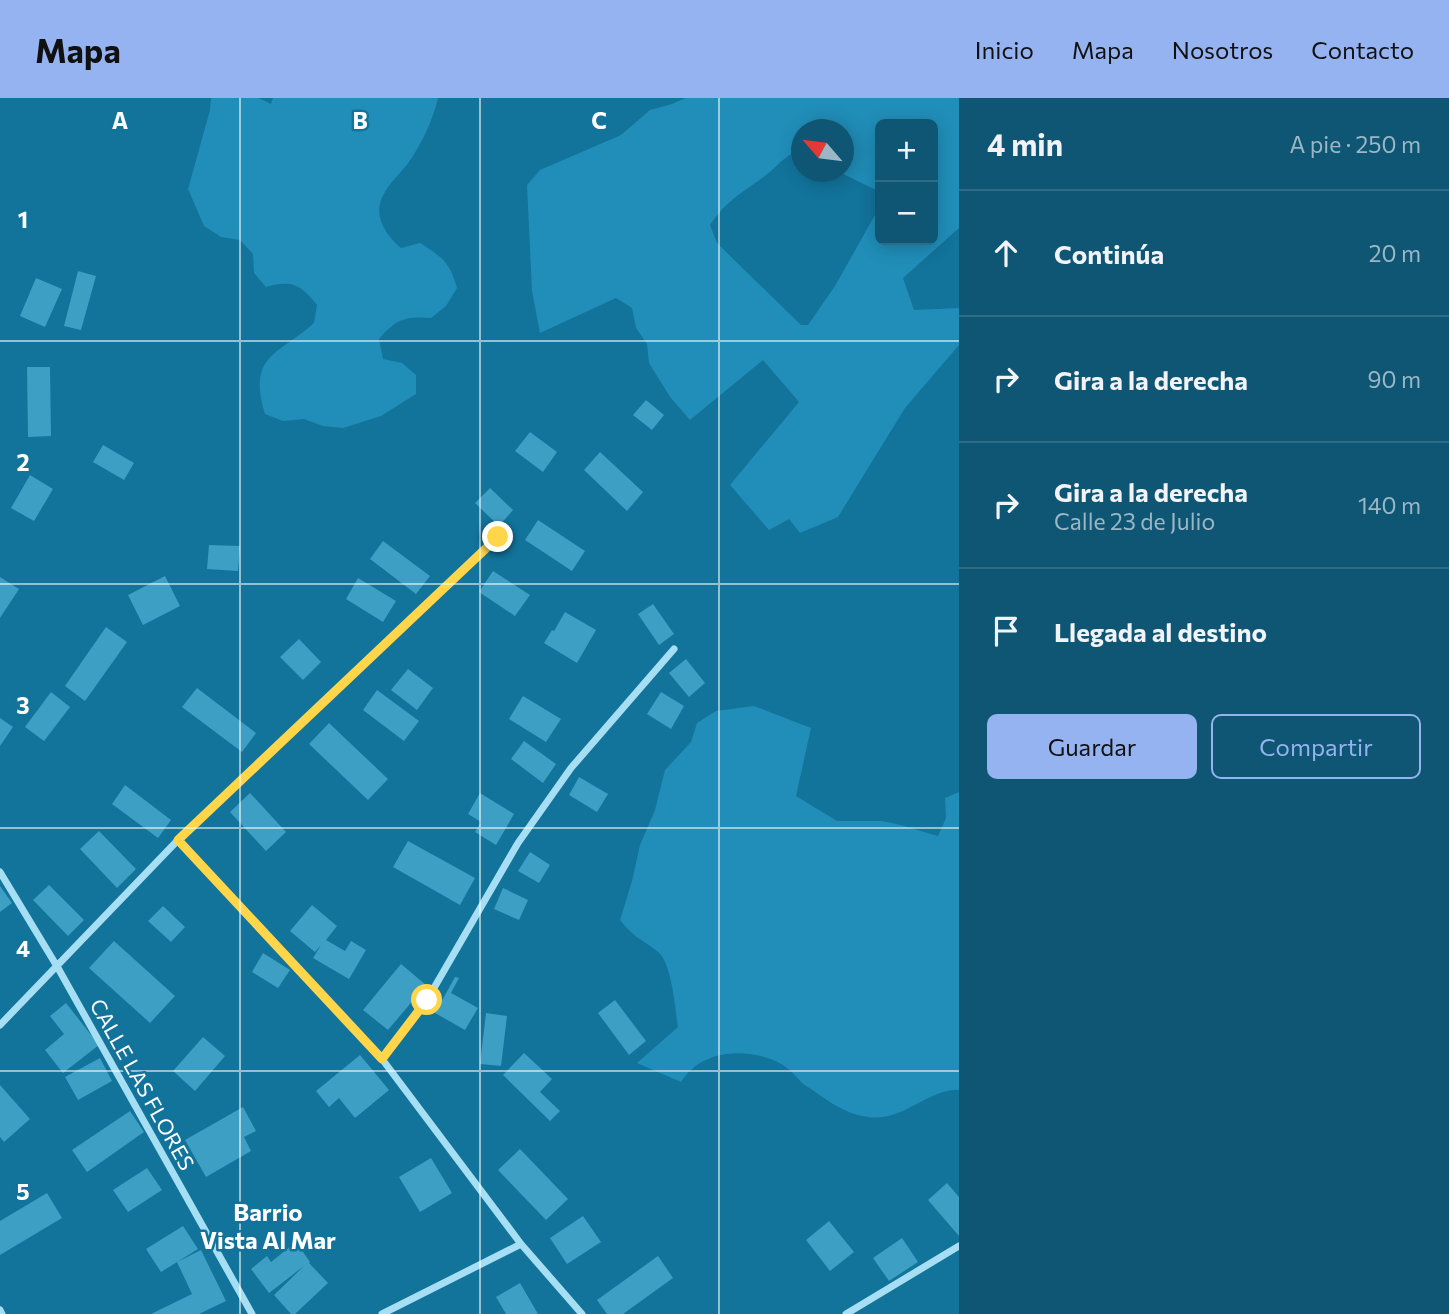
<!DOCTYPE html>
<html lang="es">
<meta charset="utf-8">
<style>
:root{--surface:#0e5674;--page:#175c79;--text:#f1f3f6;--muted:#9bb7c5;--line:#2e6c86;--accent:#95b2f1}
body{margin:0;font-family:Commissioner,sans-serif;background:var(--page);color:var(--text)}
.controls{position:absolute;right:21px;top:21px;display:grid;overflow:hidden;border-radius:10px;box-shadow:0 4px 18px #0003}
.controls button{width:63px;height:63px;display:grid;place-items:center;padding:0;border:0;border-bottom:2px solid var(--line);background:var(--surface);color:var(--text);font:35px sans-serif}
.compass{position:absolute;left:791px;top:21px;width:63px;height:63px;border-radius:50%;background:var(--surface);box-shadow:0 4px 18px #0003;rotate:298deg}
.stop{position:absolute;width:21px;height:21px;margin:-16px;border:5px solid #ffd54a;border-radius:50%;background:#fff}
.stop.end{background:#ffd54a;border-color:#fff;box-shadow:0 2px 7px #0008}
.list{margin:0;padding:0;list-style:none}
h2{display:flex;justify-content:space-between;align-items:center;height:91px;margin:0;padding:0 28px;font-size:30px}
h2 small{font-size:23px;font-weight:400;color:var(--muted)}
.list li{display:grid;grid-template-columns:46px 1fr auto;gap:21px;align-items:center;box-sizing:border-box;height:126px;padding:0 28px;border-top:2px solid var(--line)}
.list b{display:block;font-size:26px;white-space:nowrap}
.list p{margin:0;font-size:23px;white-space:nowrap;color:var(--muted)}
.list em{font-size:23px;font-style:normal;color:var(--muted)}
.actions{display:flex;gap:14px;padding:21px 28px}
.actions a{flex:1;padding:16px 0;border:2px solid var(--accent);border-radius:10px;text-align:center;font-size:24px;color:var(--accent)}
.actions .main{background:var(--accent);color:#111}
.icon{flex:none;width:38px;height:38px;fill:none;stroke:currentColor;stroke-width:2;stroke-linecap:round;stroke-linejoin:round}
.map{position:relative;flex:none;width:959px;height:1216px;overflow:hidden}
header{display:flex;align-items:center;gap:42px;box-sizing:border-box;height:98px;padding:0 35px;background:var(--accent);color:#111}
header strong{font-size:33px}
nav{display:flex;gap:38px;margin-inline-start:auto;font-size:24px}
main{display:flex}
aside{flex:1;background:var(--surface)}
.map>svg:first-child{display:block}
</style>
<header>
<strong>Mapa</strong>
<nav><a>Inicio</a><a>Mapa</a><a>Nosotros</a><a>Contacto</a></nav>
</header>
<main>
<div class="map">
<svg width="959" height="1216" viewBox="0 0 959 1216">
<rect width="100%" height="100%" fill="#12739b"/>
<!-- green -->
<path fill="#208eb9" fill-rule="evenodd" d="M211 0H259L271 6 273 0H438C433 22 422 45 409 64 402 74 391 83 385 94 371 116 385 136 401 150L420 145C442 159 450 164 457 190L446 208 431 220C405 218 396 221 379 241L383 261 402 265 416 277V296L381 318 343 330 323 328 304 321 283 323 265 316C247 257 278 257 314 225L317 207C300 186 292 182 266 189L254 175 253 156 240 142 221 139 204 128 188 91 210 12Z
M685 0H959V130L903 180 914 212 959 210V247L905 310 838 419 800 435 789 421 769 432 730 387 799 304 763 262 690 322 670 299 649 265 647 246 636 230 632 210 616 200 540 235 532 193 527 87 540 72 621 37 650 12 672 6ZM880 26H933V142H880V108L835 188 808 227H801L717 145 710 127C729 99 746 93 771 73 781 64 788 55 801 53L802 32H844V74H839L878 93 880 100Z
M754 608 811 630 796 698 837 723H882L901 727 938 738 946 720 945 700 959 694V992C928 990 904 1024 868 1019 843 1016 823 999 802 985 797 980 793 974 787 970 762 951 714 949 691 972 687 975 684 980 681 984L637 965 678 929C675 911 672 865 658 854 641 840 635 841 620 822L632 783 640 747 655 712 665 672 691 644 697 625 716 613Z"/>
<!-- building -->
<path fill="#3e9fc4" d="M78 173 96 178 81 232 64 228Z
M36 180 62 191 45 229 20 218Z
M27 269H50L51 338 28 339Z
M646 302 664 317 652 332 633 317Z
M530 334 557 354 543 374 515 353Z
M103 347 134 365 124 382 93 364Z
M600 354 643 394 627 413 584 372Z
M30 377 53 391 34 423 11 410Z
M490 390 513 412 499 428 475 405Z
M538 422 585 453 572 473 525 442Z
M383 443 430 478 416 496 370 461Z
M209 447 240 448 238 473 207 471Z
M493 473 530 497 515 518 479 494Z
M165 478 180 508 143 527 128 497Z
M0 479 19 491 0 520Z
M358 480 396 503 383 524 346 501Z
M653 506 674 536 659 547 638 516Z
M565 514 596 532 577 565 544 545 552 532 554 533Z
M106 529 127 544 85 603 65 588Z
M299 541 321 564 303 582 280 559Z
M686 561 705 585 689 599 669 575Z
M408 571 433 590 417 612 391 592Z
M197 590 256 635 242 654 182 609Z
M377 592 419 623 404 643 363 612Z
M51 594 70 609 44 643 25 629Z
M661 594 684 608 671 631 647 616Z
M523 598 561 621 546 644 509 621Z
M0 620 13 629 0 648Z
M329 625 388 681 368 702 309 646Z
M524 643 556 666 543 685 511 661Z
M579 679 608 696 597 714 569 697Z
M125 687 171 722 158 740 112 706Z
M250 695 286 734 266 753 230 714Z
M480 695 514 716 496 747 475 734 481 724 468 716Z
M99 733 136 771 117 790 80 751Z
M408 743 475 780 460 807 393 769Z
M530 754 550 767 539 785 518 773Z
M49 787 84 822 68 838 33 802Z
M0 788 12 805 0 814Z
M503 790 528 802 519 822 494 811Z
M312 807 337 828 326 842 345 853 351 843 366 852 349 881 313 860 321 847 315 854 290 833Z
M163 808 185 829 171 844 148 823Z
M114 843 175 898 150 925 89 870Z
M263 855 290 872 278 890 252 874Z
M401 866 426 887 388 932 363 912Z
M455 879 459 880 451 895 478 910 465 932 435 915Z
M615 902 646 943 629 957 598 915Z
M66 905 99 947 63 975 45 952 64 936 50 918Z
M486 915 507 918 501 968 480 966Z
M203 939 225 958 195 993 173 973Z
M524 955 552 981 540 994 560 1013 550 1023 503 977Z
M360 957 389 992 355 1020 339 1000 329 1009 316 993Z
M100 960 112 983 78 1002 65 979Z
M0 987 30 1021 4 1044 0 1039Z
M243 1009 256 1033 244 1039 251 1053 206 1079 185 1042Z
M130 1013 144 1034 87 1074 72 1052Z
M520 1051 568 1101 546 1122 498 1072Z
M431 1060 452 1095 420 1114 399 1079Z
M147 1070 162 1092 128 1114 113 1092Z
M947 1085 959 1099V1138L928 1102Z
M47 1095 62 1120 0 1157V1123Z
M583 1118 601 1144 567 1166 550 1140Z
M829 1123 854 1154 830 1173 806 1142Z
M183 1128 198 1151 161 1174 146 1151Z
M902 1140 918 1164 889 1183 873 1160Z
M296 1144 310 1164 309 1165 328 1185 295 1216H291L274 1197 304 1168 269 1195 251 1171 267 1158 271 1164Z
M201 1152 226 1203 199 1216H151L192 1196 177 1164Z
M658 1158 673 1180 623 1216H607L597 1202Z
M520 1185 538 1216H506L496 1199Z"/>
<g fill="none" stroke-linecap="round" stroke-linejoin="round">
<!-- minor -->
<path stroke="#a6dff4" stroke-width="7" d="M178 742 382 961 521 1146 582 1216
M0 774 58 870 252 1216
M0 927 178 742 498 439
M382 961 427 902 518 745 571 670 674 551
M0 1212 2 1216
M382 1216 521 1146
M846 1216 959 1148"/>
</g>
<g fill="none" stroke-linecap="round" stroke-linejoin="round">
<!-- route -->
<path stroke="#ffd54a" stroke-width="9" d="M427 902 382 961 178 742 498 439"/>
</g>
<!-- grid -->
<path fill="none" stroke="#fff" stroke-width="2" stroke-opacity="0.55" d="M240 0V1216M480 0V1216M719 0V1216M0 243H959M0 486H959M0 730H959M0 973H959"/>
<g text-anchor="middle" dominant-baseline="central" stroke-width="5" stroke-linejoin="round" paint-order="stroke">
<!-- street labels -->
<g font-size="21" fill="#fff" stroke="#12739b">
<text transform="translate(143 986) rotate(61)">CALLE LAS FLORES</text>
</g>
<!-- quarter labels -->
<g font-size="24" font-weight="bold" fill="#fff" stroke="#12739b">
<text x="268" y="1113">Barrio<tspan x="268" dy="28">Vista Al Mar</tspan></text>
</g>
</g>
<g font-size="23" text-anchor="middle" font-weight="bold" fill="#fff" stroke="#12739b" stroke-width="5" stroke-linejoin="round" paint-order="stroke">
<text x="120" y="31">A</text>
<text x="360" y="31">B</text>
<text x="599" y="31">C</text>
<text x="23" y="130">1</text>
<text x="23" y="373">2</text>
<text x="23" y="616">3</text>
<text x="23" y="859">4</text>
<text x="23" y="1102">5</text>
</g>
</svg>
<div class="controls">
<button>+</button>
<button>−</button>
</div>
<svg class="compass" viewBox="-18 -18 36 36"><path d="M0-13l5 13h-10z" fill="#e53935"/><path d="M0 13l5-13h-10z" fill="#9bb7c5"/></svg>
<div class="stop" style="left:427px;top:902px"></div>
<div class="stop end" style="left:498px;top:439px"></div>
</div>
<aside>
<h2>4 min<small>A pie · 250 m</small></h2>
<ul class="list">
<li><svg class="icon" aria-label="ahead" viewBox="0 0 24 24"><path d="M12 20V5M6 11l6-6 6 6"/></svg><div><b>Continúa</b></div><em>20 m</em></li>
<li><svg class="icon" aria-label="right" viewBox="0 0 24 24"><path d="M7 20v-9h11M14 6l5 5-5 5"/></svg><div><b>Gira a la derecha</b></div><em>90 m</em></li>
<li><svg class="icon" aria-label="right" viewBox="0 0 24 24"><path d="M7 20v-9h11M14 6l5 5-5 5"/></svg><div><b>Gira a la derecha</b><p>Calle 23 de Julio</p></div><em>140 m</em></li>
<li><svg class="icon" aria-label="arrive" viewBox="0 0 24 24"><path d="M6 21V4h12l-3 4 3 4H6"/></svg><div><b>Llegada al destino</b></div></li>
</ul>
<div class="actions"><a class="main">Guardar</a><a>Compartir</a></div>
</aside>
</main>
